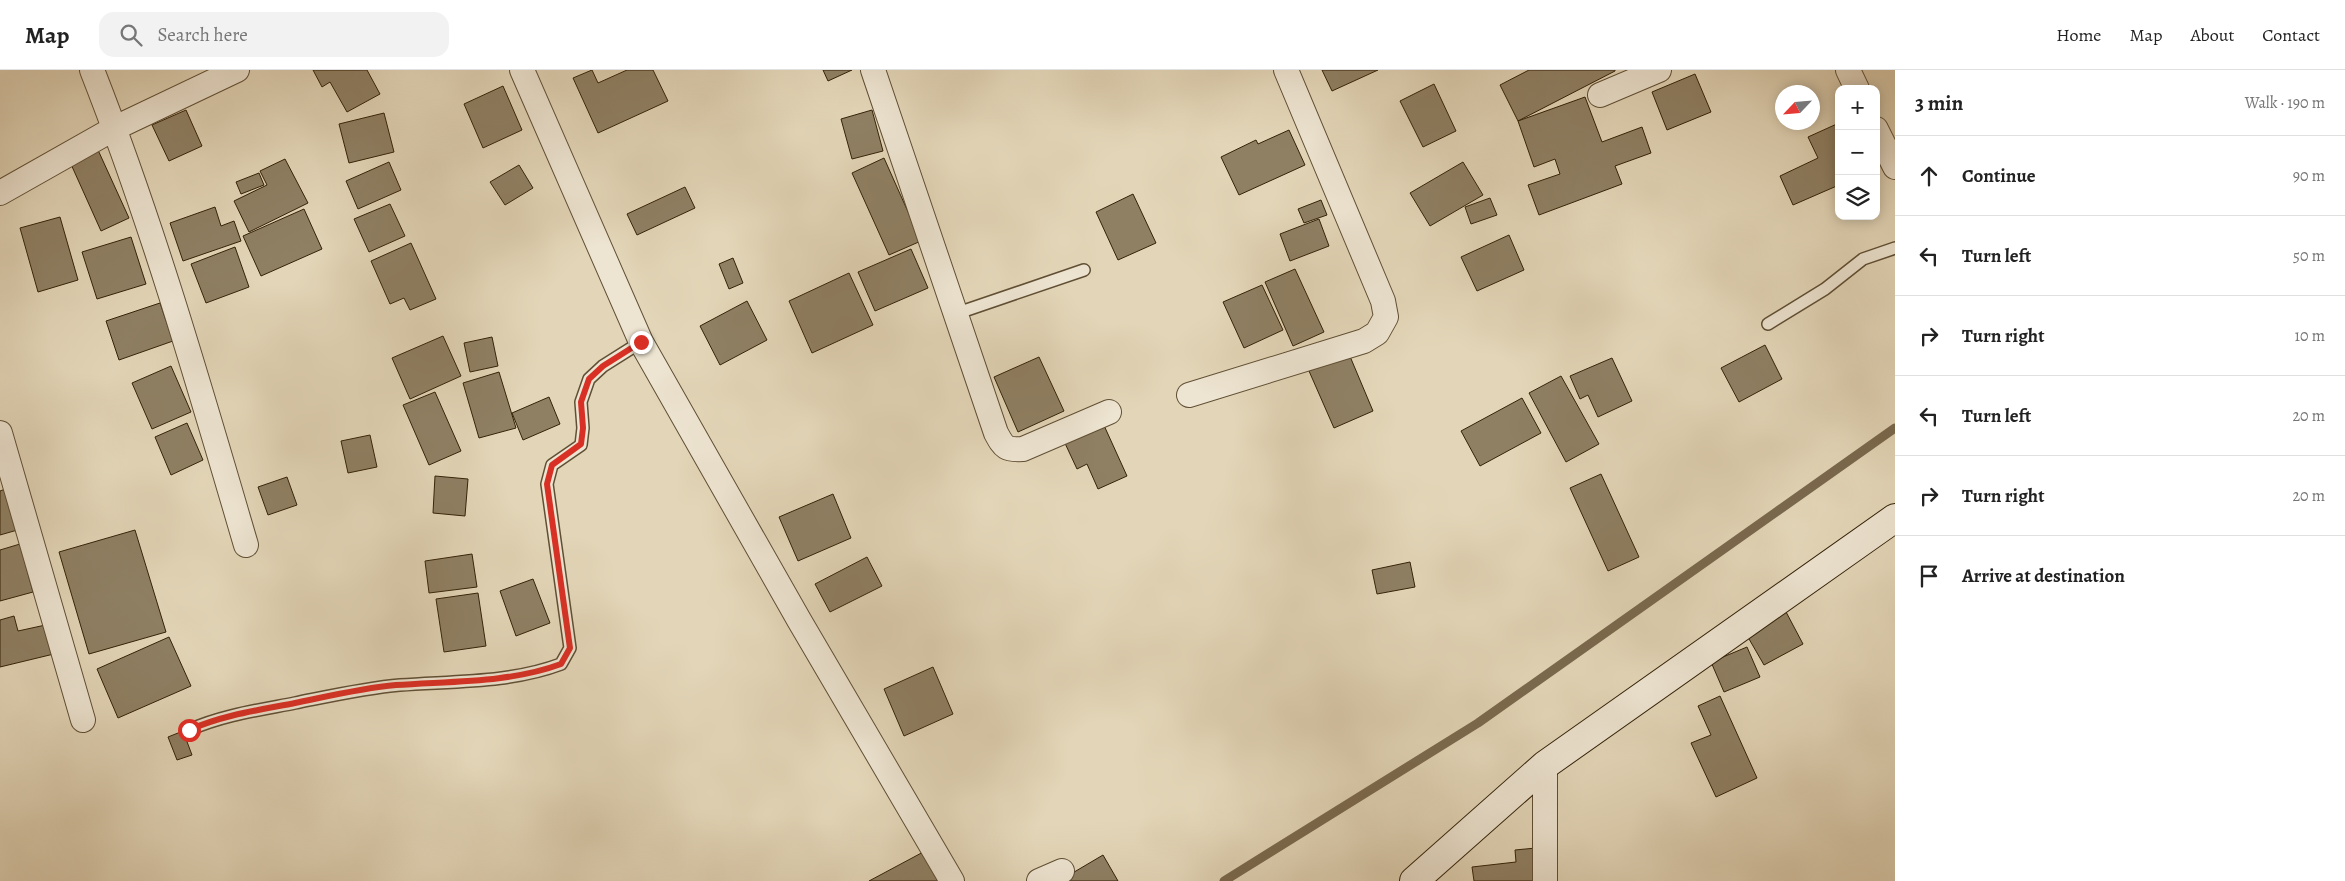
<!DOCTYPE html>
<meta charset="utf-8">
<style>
:root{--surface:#fff;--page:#f2f2f2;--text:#222;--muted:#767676;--line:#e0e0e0}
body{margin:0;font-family:Alegreya,serif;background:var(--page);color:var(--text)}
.controls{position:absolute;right:15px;top:15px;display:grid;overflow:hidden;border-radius:10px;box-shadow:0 2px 12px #0003}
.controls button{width:45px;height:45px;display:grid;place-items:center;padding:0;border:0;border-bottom:1px solid var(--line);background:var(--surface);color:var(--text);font:25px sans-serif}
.compass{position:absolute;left:1775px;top:15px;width:45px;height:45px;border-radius:50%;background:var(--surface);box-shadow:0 2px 12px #0003;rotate:244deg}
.stop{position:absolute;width:15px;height:15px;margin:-11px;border:4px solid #d93025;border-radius:50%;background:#fff}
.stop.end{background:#d93025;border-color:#fff;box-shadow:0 1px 5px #0008}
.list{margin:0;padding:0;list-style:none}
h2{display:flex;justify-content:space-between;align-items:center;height:65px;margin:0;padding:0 20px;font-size:21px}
h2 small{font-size:16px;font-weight:400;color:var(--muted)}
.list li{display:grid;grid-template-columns:32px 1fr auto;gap:15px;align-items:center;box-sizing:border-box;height:80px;padding:0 20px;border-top:1px solid var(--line)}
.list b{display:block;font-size:19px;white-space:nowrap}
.list em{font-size:16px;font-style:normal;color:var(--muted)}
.icon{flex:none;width:28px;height:28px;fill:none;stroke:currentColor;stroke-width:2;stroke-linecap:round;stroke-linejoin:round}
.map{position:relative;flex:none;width:1895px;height:811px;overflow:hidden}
header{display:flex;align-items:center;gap:30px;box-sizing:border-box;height:70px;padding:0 25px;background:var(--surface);border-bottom:1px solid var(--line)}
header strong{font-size:24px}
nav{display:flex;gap:28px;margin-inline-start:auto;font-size:18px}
.search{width:350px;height:45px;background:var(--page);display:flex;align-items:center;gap:12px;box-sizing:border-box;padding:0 18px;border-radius:15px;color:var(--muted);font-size:19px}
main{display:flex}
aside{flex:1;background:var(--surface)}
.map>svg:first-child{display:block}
</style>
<header>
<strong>Map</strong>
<div class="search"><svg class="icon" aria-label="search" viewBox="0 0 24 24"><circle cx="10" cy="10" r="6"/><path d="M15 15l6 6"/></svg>Search here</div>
<nav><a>Home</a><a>Map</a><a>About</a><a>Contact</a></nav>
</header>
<main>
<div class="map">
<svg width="1895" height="811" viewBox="0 0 1895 811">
<rect width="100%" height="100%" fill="#e3d6b8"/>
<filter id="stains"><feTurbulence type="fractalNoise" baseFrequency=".004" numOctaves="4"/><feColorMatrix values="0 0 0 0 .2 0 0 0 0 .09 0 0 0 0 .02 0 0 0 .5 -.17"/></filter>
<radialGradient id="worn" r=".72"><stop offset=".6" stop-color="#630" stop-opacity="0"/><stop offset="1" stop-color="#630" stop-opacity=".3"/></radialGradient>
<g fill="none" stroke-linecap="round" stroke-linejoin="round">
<!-- stream -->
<path stroke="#7a694e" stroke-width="9" d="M1224 811 1478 653 1895 358"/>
</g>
<!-- building -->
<path fill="#8f8064" stroke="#342208" d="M313 0H367L380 24 347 42 330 12 322 17Z
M592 0 598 13 627 0H653L668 31 598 63 573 8Z
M823 0H852L828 11Z
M1322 0H1378L1332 21Z
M1529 0H1615V1L1518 51 1500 15Z
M1695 4 1711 42 1667 60 1652 22Z
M1434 14 1456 61 1423 77 1400 31Z
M503 16 522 60 483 78 464 34Z
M1585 27 1602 72 1642 57 1651 83 1615 96 1622 114 1539 145 1528 115 1560 104 1555 89 1534 97 1518 51Z
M186 40 202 76 169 91 152 55Z
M872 40 883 81 852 89 841 49Z
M384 43 394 82 349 93 339 54Z
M1839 53V115L1793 135 1780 106 1818 88 1808 67Z
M1289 60 1305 95 1239 125 1221 87 1256 70 1258 74Z
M98 80 129 148 101 161 70 92Z
M884 88 921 171 889 185 852 103Z
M285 89 308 133 249 162 234 131 267 115 260 101Z
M389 92 401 120 358 139 346 111Z
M1463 92 1483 125 1430 156 1410 123Z
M519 95 533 118 505 135 490 112Z
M259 103 264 115 241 124 236 112Z
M685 117 695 138 637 165 627 144Z
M1133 124 1156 173 1118 190 1096 142Z
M1490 128 1497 145 1471 154 1465 137Z
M1321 130 1327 145 1304 153 1298 139Z
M390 134 405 166 369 182 354 149Z
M215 137 221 156 234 151 241 171 183 191 170 153Z
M304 139 322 179 261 206 243 166Z
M60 147 78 210 38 222 20 158Z
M1319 149 1329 176 1290 191 1280 164Z
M1509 165 1524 200 1477 221 1461 187Z
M131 167 146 214 97 229 82 182Z
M411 173 436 229 410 240 404 228 390 234 371 191Z
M235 177 249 217 206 233 191 194Z
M911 179 928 218 875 241 858 202Z
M733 188 743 213 729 219 719 194Z
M1295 199 1324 262 1293 276 1265 212Z
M849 203 873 255 812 283 789 231Z
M1262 215 1283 260 1244 278 1223 232Z
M747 231 767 270 720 295 700 256Z
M160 233 173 271 119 290 106 251Z
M443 266 461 306 410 329 392 288Z
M492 267 498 296 470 302 464 273Z
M1765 275 1782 309 1739 332 1721 298Z
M1349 284 1373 341 1334 358 1309 301Z
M1039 287 1064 341 1018 362 994 307Z
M1612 288 1632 331 1598 347 1588 325 1580 329 1570 306Z
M171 296 191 342 152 359 132 313Z
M499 302 516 358 479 368 463 313Z
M1561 306 1599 374 1566 392 1529 323Z
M435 322 461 381 429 395 403 335Z
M549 327 560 354 523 370 512 343Z
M1522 328 1541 363 1480 396 1461 361Z
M1102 351 1127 406 1098 419 1087 394 1077 399 1063 369Z
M187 353 203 390 171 405 155 367Z
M370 365 377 397 348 403 341 371Z
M1601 404 1639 487 1608 501 1570 418Z
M435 406 468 409 465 446 433 443Z
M287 407 297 435 268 445 258 417Z
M8 418 21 459 0 465V421Z
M833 424 851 468 798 491 779 447Z
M135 460 166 562 89 584 59 482Z
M20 474 33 522 0 531V480Z
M472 484 477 517 429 523 425 491Z
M867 487 882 516 830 542 815 514Z
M1410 492 1415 517 1377 524 1372 500Z
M533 509 550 553 516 566 500 521Z
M478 523 486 576 444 582 436 529Z
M1785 540 1803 574 1764 595 1745 562Z
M14 546 18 561 50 554 58 583 0 597V550Z
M169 567 191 616 118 648 97 599Z
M1747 577 1760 607 1724 622 1711 592Z
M933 597 953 644 904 666 884 619Z
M1720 626 1757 708 1716 727 1691 673 1711 665 1698 636Z
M183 661 192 685 177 690 168 667Z
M1536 778 1540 811H1474L1472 797 1516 792 1515 780Z
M927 780 943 811H869Z
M1103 785 1118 811H1059Z"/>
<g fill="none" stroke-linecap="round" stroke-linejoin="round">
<defs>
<path id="lane" d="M955 244 1084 200
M1768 254 1825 219 1863 189 1895 178
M189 660C223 645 259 640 295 633 330 626 365 618 400 615 453 611 511 613 561 594L570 578 547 414 552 395 581 375 583 358 581 332 589 309 603 296 641 272"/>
<path id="street" d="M92 0C153 155 199 315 246 475
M522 0 641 272 799 550 952 811
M873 0 996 363C1004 378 1006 380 1023 379L1109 342
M1848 0 1857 19
M1600 25 1659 0
M1876 59 1895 97
M0 123 115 58 237 0
M1189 325 1364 271 1377 263 1386 247 1383 231 1286 0
M0 363 83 650
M1545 695V811
M1039 811 1062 801"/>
<path id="secondary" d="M1414 811 1545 695 1895 448"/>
</defs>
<!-- lane casing -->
<use href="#lane" stroke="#604f34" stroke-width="14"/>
<!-- street casing -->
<use href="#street" stroke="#604f34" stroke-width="26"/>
<!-- secondary casing -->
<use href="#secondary" stroke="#342208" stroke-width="30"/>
<!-- lane -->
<use href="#lane" stroke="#ede4d1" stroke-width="11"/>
<!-- street -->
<use href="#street" stroke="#ede4d1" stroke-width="24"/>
<!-- secondary -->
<use href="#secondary" stroke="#ede4d1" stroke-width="28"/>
</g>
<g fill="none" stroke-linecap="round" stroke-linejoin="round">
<!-- route -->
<path stroke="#d93025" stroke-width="6" d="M189 660C223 645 259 640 295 633 329 626 362 618 396 615 450 611 510 613 561 594L570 578 547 414 552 395 581 374 583 358 581 332 589 309 603 296 641 272"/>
</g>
<rect width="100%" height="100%" filter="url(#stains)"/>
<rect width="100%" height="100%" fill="url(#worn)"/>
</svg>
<div class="controls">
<button>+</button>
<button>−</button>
<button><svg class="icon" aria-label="layers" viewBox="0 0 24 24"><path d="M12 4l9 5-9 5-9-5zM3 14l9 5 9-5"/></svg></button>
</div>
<svg class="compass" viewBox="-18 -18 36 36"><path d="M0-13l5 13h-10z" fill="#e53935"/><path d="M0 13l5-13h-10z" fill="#767676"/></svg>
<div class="stop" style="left:189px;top:660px"></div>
<div class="stop end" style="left:641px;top:272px"></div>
</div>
<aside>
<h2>3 min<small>Walk · 190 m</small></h2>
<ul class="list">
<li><svg class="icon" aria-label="ahead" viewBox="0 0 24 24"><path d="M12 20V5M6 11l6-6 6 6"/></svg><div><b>Continue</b></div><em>90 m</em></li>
<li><svg class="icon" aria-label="left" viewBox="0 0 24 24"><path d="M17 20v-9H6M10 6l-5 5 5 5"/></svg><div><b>Turn left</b></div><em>50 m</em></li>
<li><svg class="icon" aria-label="right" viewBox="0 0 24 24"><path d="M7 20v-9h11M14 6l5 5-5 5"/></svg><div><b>Turn right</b></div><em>10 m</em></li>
<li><svg class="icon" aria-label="left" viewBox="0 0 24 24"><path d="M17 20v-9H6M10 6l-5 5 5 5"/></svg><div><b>Turn left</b></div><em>20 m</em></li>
<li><svg class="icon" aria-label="right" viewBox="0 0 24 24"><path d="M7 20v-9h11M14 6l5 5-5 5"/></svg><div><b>Turn right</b></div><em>20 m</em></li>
<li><svg class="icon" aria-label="arrive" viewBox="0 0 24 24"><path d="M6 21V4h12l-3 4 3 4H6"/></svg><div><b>Arrive at destination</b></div></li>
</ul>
</aside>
</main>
